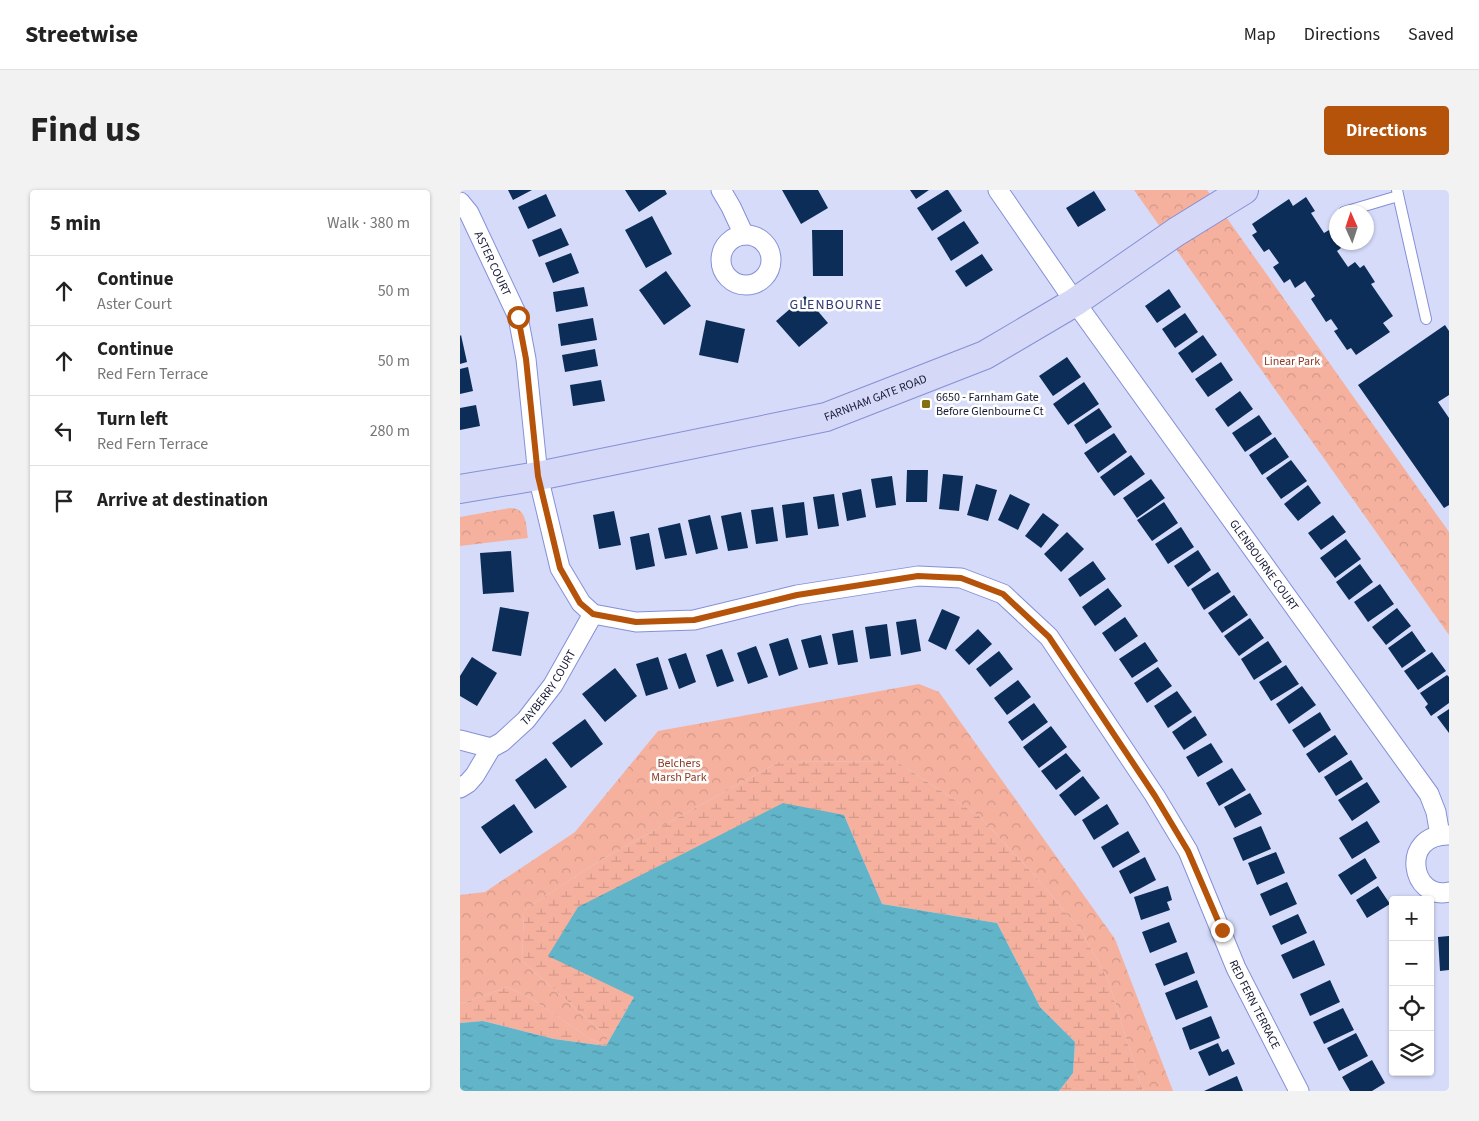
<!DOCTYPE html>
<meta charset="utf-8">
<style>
:root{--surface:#fff;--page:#f2f2f2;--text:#222;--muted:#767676;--line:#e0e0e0;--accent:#b45309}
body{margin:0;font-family:"Source Sans 3",sans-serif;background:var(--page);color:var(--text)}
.controls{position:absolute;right:15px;bottom:15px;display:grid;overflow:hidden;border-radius:5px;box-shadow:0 1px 4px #0004}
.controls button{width:45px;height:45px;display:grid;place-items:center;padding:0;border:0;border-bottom:1px solid var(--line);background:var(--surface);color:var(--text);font:25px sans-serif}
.compass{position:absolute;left:869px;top:15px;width:45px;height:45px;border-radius:50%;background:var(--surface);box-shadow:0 1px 4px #0004;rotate:357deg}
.stop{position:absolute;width:15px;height:15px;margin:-11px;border:4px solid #b45309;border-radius:50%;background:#fff}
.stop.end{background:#b45309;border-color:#fff;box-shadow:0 1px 5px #0008}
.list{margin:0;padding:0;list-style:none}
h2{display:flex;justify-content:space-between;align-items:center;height:65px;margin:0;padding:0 20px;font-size:21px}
h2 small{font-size:16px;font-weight:400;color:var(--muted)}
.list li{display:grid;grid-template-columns:32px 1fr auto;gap:15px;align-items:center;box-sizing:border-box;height:70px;padding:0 20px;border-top:1px solid var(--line)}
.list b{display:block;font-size:19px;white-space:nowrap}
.list p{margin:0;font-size:16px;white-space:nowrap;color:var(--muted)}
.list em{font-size:16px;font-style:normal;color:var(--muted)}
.icon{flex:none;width:28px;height:28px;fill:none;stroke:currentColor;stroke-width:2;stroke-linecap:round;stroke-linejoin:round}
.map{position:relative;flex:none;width:989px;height:901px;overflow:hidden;border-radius:5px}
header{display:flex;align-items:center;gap:30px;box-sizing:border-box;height:70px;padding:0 25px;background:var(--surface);border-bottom:1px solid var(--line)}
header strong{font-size:24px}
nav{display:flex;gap:28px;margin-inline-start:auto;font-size:18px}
.intro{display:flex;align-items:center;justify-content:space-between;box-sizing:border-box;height:120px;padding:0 30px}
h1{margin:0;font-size:35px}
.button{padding:12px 22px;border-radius:5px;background:var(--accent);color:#fff;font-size:18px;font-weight:700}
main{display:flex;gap:30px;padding:0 30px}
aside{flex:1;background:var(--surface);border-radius:5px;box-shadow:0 1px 4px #0004}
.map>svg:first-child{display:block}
</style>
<header>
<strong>Streetwise</strong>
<nav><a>Map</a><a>Directions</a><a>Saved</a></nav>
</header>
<div class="intro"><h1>Find us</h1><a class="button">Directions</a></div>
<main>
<aside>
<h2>5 min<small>Walk · 380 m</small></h2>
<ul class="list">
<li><svg class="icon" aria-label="ahead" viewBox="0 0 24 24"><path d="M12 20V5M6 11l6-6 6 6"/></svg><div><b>Continue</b><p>Aster Court</p></div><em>50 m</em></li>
<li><svg class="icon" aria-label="ahead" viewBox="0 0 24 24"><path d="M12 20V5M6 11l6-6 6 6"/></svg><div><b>Continue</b><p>Red Fern Terrace</p></div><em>50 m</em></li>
<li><svg class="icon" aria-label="left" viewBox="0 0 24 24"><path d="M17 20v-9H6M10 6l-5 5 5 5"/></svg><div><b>Turn left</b><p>Red Fern Terrace</p></div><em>280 m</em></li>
<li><svg class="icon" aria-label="arrive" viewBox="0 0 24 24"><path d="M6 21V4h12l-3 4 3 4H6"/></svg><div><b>Arrive at destination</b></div></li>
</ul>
</aside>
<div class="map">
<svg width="989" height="901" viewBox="0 0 989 901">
<defs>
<pattern id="wetland-marsh" width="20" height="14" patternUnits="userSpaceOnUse" patternTransform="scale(1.25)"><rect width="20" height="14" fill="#f6b19e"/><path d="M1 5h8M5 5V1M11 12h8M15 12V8" fill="none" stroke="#d29889"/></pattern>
<pattern id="park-crowns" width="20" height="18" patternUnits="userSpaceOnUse" patternTransform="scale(1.25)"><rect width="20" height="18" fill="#f6b19e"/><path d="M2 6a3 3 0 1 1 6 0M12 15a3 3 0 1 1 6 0" fill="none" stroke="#d29889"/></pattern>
<pattern id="water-ripples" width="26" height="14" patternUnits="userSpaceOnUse" patternTransform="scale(1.25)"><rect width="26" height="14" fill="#62b4c9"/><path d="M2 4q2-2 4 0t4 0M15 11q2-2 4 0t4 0" fill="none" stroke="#5092a4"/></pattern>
</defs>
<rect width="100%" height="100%" fill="#d5dbf9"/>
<!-- wetland -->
<path fill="url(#wetland-marsh)" d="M436 571 519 626 576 687 622 742 648 790 683 901H599L613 883 615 852 580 817 537 733 422 714 384 625 174 807 146 856 94 849 23 831 0 833V814L47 797 69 807 129 848 143 855 147 846 62 771 64 720 144 668 319 572Z"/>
<!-- park -->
<path fill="url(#park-crowns)" d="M674 0H747L989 342V445Z
M50 318C67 318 66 335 68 348L0 356V327Z
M459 494 479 502 655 749 713 901H683L648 790 622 742 576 687 519 626 436 571 319 572 144 668 64 720 62 771 147 846 148 847 143 855 129 848 69 807 47 797 0 814V705L25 702 115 642 198 541Z"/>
<!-- water -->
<path fill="url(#water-ripples)" d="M323 613 384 625 422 714 537 733 580 817 615 852 613 883 599 901H0V833L23 831 94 849 146 856 174 807 88 766 118 717Z"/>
<!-- building -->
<path fill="#0c2d57" d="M48 0H72L53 10Z
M165 0H205L207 4 179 22Z
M322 0H358L368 18 341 34Z
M450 0H469L456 9Z
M486 0H488L502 21 472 41 457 18Z
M634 1 646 20 618 37 606 18Z
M86 4 96 26 68 39 58 17Z
M846 7 855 21 851 23 864 43 869 40 881 58 877 61 888 77 895 72 900 78 904 75 915 92 911 94 933 126 923 133 930 142 896 165 891 158 887 160 874 141 878 139 871 129 866 132 851 109 855 106 845 91 835 98 830 89 824 93 813 77 819 73 809 59 804 62 792 45 797 42 792 34 829 9 833 16Z
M192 26 212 64 186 78 165 40Z
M504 31 519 53 491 71 477 48Z
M101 38 109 55 79 67 72 50Z
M352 40H383V86H353Z
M111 63 119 83 93 93 85 73Z
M522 64 533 80 506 97 495 81Z
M206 81 231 116 204 135 179 100Z
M124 97 128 116 96 122 93 102Z
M709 99 721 117 697 133 685 116Z
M345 106 368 133 339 157 316 131Z
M725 123 738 142 715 158 702 139Z
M133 128 137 150 101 156 98 134Z
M246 130 285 139 278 173 239 165Z
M985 135 989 141V205L978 212 989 228V315L984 318 898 195Z
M1 145 7 172 0 174V146Z
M743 145 757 165 732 183 718 163Z
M135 159 138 176 105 182 102 165Z
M607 167 621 187 593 206 579 186Z
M761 172 773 190 748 207 735 189Z
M8 177 13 201 0 204V179Z
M141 190 145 211 113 216 110 195Z
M624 192 639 214 608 235 593 214Z
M780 201 793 219 768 237 755 219Z
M16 215 20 236 0 240V218Z
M639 218 652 237 626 254 614 235Z
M799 225 812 244 785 262 772 243Z
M654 243 667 262 638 283 624 263Z
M815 247 829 267 802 285 789 265Z
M671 265 685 284 654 306 640 287Z
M831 270 847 291 821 309 806 288Z
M447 280H468L467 312H446Z
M483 284 503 286 499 321 479 319Z
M432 286 436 315 416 318 411 289Z
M691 289 705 308 677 328 663 308Z
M516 294 537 300 528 331 507 325Z
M848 295 861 313 838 331 824 314Z
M401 299 406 327 387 331 382 303Z
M374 304 379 336 358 339 353 307Z
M550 304 570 314 558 340 538 330Z
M344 312 348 345 326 348 322 315Z
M704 312 718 333 692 351 677 330Z
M313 317 318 351 296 354 291 320Z
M154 321 161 355 139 359 133 325Z
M281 322 288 358 268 361 261 326Z
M583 323 599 335 581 358 565 346Z
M250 325 258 359 236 364 228 330Z
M873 325 886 342 861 360 848 343Z
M220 333 227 365 205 369 198 338Z
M721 337 734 357 708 374 695 354Z
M607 342 624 359 601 382 584 364Z
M189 343 195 376 176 380 170 347Z
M886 349 901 369 875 388 860 368Z
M738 360 751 380 728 397 714 376Z
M51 361 54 402 23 404 20 363Z
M633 371 646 389 620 407 608 389Z
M900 374 913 392 889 410 876 392Z
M758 382 771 402 744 420 731 399Z
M920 394 934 414 908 432 894 412Z
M648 398 662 416 635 436 622 417Z
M774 405 788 425 762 443 748 423Z
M40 417 69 422 61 466 32 461Z
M937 418 951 436 926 455 912 437Z
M482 419 500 427 486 460 468 451Z
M665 427 678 446 655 462 642 443Z
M790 428 804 448 779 466 764 446Z
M456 429 461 461 441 465 436 432Z
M427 434 431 466 410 469 405 437Z
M518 439 532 454 509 475 495 460Z
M393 440 398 472 378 475 372 444Z
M952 441 966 461 942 478 928 458Z
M361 445 368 474 349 478 341 450Z
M328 448 338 479 319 486 309 454Z
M808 451 822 472 794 490 781 469Z
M685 452 698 471 672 488 659 469Z
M296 456 308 487 288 494 277 463Z
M262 459 274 491 257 497 246 465Z
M539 461 553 479 530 497 516 479Z
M972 462 986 481 958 500 944 481Z
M226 463 236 492 219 499 208 469Z
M12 467 37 483 17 516 0 506V486Z
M198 467 208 499 186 506 176 474Z
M826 475 839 494 811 511 799 492Z
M698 477 712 496 687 513 674 493Z
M155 478 177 506 145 532 122 504Z
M987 485 989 487V513L971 526 965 517 968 514 960 503Z
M558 490 571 507 547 525 534 508Z
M842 496 856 515 829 534 816 514Z
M717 501 732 522 708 538 694 516Z
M574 513 588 532 562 551 548 532Z
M989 519V543L977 527Z
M860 522 871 540 844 558 832 540Z
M735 526 747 545 724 560 712 542Z
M125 529 143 554 111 578 92 553Z
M591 536 607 557 579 578 563 557Z
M875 545 888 564 859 583 846 564Z
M751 553 763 572 738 587 726 567Z
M606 563 621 581 596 600 581 581Z
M86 568 107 597 75 619 55 590Z
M891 570 903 589 876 606 864 587Z
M772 578 786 600 759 616 746 593Z
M623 586 640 608 615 626 599 605Z
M907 592 920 612 892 631 878 610Z
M790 603 802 624 775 638 764 617Z
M54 614 73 642 40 664 21 637Z
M647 614 659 634 634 650 622 630Z
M907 631 920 652 892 669 879 648Z
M801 636 811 659 783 671 773 648Z
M668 641 680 662 653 678 641 657Z
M816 662 825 683 797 695 788 673Z
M685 667 696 690 670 704 659 681Z
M905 668 917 688 891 705 878 685Z
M827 692 837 714 810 726 800 704Z
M708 696 712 710 707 712 710 720 681 730 674 707Z
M918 696 930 714 907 728 896 710Z
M838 724 847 743 821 755 812 736Z
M709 732 717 752 690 763 682 742Z
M989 746V780L980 781 978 747Z
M854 750 865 775 833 789 821 765Z
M727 762 735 783 704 796 695 774Z
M737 790 748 817 716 830 705 803Z
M870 790 880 812 850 826 840 804Z
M883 818 894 840 864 854 853 832Z
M751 826 760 848 730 860 722 838Z
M896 843 908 866 879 881 867 858Z
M758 853 762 862 768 859 775 874 749 886 738 862Z
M912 870 925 893 912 901H890L882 887Z
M777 886 783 901H744Z"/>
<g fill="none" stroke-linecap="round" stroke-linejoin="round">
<defs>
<path id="lane" d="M937 0 966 129
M884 22 938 6"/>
<g id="street">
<path d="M261 0 271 17 284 45"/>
<path id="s1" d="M538 0 615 112 969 604 976 622 980 645"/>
<path id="s2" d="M0 12 9 23 58 127 66 169 78 286 100 378 121 413 133 424 176 432 234 430 337 405 458 386 501 388 543 404 589 447 695 606 728 661 776 778 839 901"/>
<circle cx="286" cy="70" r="25"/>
<path d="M0 550 31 558"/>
<path id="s3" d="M0 598 8 593 15 585 31 558 42 552 66 530 93 495 133 424"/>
<path d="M989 645C939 644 951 711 989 702"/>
</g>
<g id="secondary">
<path id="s4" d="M0 299 78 286 366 227 525 165 615 112 716 42 784 0"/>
</g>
</defs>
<!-- lane casing -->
<use href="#lane" stroke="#8590d6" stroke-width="12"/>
<!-- street casing -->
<use href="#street" stroke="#8590d6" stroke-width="21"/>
<!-- secondary casing -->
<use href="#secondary" stroke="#8590d6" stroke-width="30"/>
<!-- lane -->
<use href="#lane" stroke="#fff" stroke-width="10"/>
<!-- street -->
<use href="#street" stroke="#fff" stroke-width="19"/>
<!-- secondary -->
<use href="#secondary" stroke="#d5d8f6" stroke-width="28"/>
</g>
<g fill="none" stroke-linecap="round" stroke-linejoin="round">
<!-- route -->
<path stroke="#b45309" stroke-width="6" d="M58 127 66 169 78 286 100 378 120 413 133 424 176 432 234 430 337 405 458 386 501 388 543 404 589 447 695 606 728 661 762 740"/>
</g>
<!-- markers -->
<rect fill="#837010" stroke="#fefefe" stroke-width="2" x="461" y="209" width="10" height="10" rx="2.5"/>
<g text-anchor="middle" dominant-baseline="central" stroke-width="5" stroke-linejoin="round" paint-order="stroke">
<!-- street labels -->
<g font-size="12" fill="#161934" stroke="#fefefe">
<text stroke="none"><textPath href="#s2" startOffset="70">ASTER COURT</textPath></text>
<text stroke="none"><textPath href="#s4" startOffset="426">FARNHAM GATE ROAD</textPath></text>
<text stroke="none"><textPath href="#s1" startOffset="460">GLENBOURNE COURT</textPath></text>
<text stroke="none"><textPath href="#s3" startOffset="136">TAYBERRY COURT</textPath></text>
<text stroke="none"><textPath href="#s2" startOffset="1345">RED FERN TERRACE</textPath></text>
</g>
<!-- park labels -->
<g font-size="12" fill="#8b3b25" stroke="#fefefe">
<text x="832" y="171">Linear Park</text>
<text x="219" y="573">Belchers<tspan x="219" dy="14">Marsh Park</tspan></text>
</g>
<!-- poi labels -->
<g font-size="12" fill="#161934" stroke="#fefefe" text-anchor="start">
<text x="476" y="207">6650 - Farnham Gate<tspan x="476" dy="14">Before Glenbourne Ct</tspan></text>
</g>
<!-- neighbourhood labels -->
<g font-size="14" letter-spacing="1" fill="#323775" stroke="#fefefe">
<text x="376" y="115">GLENBOURNE</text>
</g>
</g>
</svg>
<div class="controls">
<button>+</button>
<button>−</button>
<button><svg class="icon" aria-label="locate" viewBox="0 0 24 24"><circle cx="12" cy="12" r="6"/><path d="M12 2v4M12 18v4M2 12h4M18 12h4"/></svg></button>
<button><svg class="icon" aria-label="layers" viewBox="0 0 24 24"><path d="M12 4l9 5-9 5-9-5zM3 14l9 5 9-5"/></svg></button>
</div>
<svg class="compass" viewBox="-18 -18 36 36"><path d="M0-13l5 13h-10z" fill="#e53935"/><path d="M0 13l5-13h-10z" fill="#767676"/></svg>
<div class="stop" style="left:58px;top:127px"></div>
<div class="stop end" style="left:762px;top:740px"></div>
</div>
</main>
